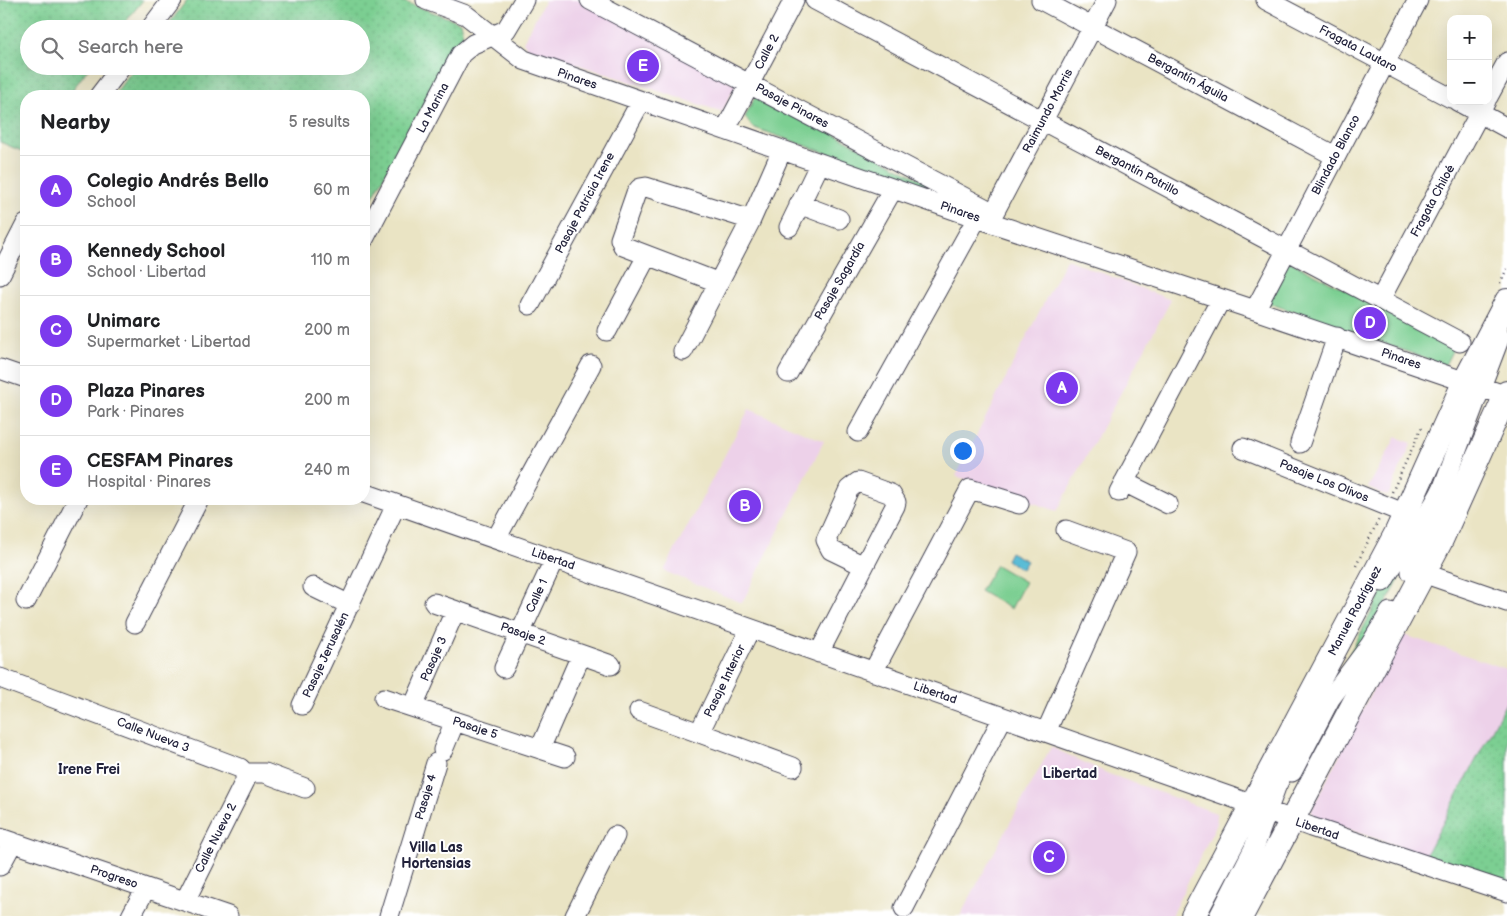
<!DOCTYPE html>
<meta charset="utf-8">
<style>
:root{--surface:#fff;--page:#f6f6f6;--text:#202124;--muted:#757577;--line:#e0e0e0;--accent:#7c3aed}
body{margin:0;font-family:"Balsamiq Sans",sans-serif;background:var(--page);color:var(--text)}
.controls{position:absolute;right:15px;top:15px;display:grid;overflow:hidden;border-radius:10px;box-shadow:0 5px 20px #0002}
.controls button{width:45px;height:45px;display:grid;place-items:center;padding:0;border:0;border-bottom:1px solid var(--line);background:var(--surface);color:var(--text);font:25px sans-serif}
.you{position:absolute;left:962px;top:450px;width:18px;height:18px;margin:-12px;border:4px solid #fff;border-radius:50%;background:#1a73e8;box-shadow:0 0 0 8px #1a73e833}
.badge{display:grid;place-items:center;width:32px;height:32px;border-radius:50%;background:var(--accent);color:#fff;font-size:16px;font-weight:700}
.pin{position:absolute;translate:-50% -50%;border:2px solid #fff;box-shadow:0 1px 5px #0006}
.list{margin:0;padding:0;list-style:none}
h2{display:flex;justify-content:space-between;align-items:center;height:65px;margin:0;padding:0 20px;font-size:21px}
h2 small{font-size:16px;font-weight:400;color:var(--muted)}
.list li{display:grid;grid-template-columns:32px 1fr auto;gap:15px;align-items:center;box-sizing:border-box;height:70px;padding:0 20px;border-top:1px solid var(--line)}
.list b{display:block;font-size:19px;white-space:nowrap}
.list p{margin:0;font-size:16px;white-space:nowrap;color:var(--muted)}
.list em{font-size:16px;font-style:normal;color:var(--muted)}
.icon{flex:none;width:28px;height:28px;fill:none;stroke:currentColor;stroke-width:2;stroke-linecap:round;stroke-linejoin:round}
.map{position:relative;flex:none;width:1507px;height:916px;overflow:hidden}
.search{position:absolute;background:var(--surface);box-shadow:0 5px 20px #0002;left:20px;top:20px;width:350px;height:55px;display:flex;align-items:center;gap:12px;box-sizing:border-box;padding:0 18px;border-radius:28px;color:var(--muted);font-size:19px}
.panel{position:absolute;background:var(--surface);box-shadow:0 5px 20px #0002;left:20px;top:90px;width:350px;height:415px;border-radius:20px}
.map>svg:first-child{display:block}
</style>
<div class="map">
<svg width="1507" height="916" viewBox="0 0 1507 916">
<defs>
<pattern id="grass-dots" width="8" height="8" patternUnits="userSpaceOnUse" patternTransform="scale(1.25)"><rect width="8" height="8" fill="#7ccf92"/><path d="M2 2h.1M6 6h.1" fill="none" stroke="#6bb17f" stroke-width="1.8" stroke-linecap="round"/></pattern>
</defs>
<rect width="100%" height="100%" fill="#fff"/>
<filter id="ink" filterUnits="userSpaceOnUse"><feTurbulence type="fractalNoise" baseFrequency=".02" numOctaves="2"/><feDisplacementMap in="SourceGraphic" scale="10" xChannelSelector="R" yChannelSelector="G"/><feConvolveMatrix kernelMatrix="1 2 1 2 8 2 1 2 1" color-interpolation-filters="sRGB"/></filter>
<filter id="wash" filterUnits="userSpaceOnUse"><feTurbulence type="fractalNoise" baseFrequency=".0096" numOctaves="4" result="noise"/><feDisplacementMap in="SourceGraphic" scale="20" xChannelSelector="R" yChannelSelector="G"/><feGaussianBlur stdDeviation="1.12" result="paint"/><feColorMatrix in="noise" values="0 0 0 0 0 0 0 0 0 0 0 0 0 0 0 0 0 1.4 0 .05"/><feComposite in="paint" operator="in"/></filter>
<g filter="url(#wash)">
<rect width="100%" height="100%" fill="#eae4c4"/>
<!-- built -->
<path fill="#edd1e9" d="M545 0H580L736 85 722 112 528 48 523 42Z
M1066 259 1171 300 1057 511 956 476Z
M749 409 824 441 742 603 664 571Z
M1396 437 1412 443 1388 496 1368 488Z
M1401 634 1507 669V701L1426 855 1314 818 1311 811Z
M1051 747 1109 774 1216 813 1217 823 1171 916H960Z"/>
<!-- grass -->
<path fill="url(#grass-dots)" stroke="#4f7866" d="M0 0H143L120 29H29V66H90L68 96H26V153L0 142Z
M187 0H399L460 22 463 34 364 213V96H113L136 66H361V29H165Z
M1435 513 1364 645 1328 695 1392 573Z
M1507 701V881L1426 855Z"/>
<!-- green -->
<path fill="#7ccf92" stroke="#4f7866" d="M757 93 958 199 752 127 745 117Z
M1287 260 1455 345 1445 365 1263 301Z
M996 565 1025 582 1011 609 980 591Z"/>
<!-- water -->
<path fill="#58bcd6" stroke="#3d6f88" d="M1010 552 1027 561 1022 569 1006 560Z"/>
</g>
<g filter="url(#ink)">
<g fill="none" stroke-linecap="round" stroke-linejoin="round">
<defs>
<path id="minor" d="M426 0 466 15 524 60 989 222 1255 310 1507 396
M590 0 994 213
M815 0 1460 342
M1041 0 1335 156
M1266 0 1451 98
M150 29 172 0
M99 96 122 66
M1488 97 1507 62
M1457 101 1507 128
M725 130 794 0
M799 204 839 219
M989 222 1107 0
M789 227 820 163
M364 239 461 54 473 44 506 30 524 0
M0 275 26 224
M717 282 623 246 620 239 636 193 640 188 646 187 751 220
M1380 300 1486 101
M530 305 641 101
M1255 310 1418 0
M607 331 647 256
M683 351 751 220 782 150
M0 369 26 378
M788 373 893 189
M858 432 977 218
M1300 443 1337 337
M1243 448 1406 514
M1124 482 1168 504
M1119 492 1221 299
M364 493 1231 797 1311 827 1507 892
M496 539 591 365
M1411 572 1441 512
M1423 573 1507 602
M1383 582C1401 549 1427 521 1443 487L1500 337
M313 587 350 605
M26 601 78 499
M434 603 611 665
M135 623 199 499
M819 653 895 506 896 502 891 494 858 482 849 489 826 540 831 550 864 566
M504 668 554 560
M873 672 970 489 1019 504
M0 678 240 768 245 773
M384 698 565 757
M302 705 396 505
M413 707 455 611
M639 711 793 767
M1046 732 1126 552 1066 530
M699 733 750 629
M540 749 581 655
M443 750 455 721
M1292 772 1330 699 1370 645 1390 612
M245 773H265L305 788
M0 838 228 916
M0 866 13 842
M185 901 245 781V773
M904 908 1003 717
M131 916 146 888
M389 916 436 763
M575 916 615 836
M1219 916 1254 848 1276 787 1292 754"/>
<path id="major" d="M1193 916 1396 534 1465 381 1507 301
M1241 916 1440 542 1507 393"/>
</defs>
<!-- minor casing -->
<use href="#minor" stroke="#403f50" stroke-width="21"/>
<!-- major casing -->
<use href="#major" stroke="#403f50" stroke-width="26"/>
<!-- path -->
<path stroke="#403f50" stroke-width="2.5" stroke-dasharray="1 4" stroke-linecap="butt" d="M1500 283 1507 269
M1392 492 1422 427
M1356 566 1379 519"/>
<!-- minor -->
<use href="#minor" stroke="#fff" stroke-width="19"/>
<!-- major -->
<use href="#major" stroke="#fff" stroke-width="24"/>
</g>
</g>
<g text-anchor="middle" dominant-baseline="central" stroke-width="4" stroke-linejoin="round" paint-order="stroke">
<!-- street labels -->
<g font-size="12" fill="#22223b" stroke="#fff">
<text transform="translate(1358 49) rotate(28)">Fragata Lautaro</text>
<text transform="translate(767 52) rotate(-62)">Calle 2</text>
<text transform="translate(1188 78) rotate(28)">Bergantín Águila</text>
<text transform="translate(577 79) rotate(19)">Pinares</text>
<text transform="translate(792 106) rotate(28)">Pasaje Pinares</text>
<text transform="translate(433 108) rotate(-62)">La Marina</text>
<text transform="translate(1048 111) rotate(-62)">Raimundo Morris</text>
<text transform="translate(1336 155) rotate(-62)">Blindado Blanco</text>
<text transform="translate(1137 171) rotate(28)">Bergantín Potrillo</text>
<text transform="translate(1433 201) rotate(-62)">Fragata Chiloé</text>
<text transform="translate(585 203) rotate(-62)">Pasaje Patricia Irene</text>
<text transform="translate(960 212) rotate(19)">Pinares</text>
<text transform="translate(840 281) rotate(-60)">Pasaje Sagardía</text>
<text transform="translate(1401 359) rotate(19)">Pinares</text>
<text transform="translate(1324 481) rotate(22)">Pasaje Los Olivos</text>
<text transform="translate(553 559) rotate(19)">Libertad</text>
<text transform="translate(537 596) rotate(-65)">Calle 1</text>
<text transform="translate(1355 611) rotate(-62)">Manuel Rodríguez</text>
<text transform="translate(523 634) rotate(19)">Pasaje 2</text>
<text transform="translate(326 655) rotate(-65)">Pasaje Jerusalén</text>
<text transform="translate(434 659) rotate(-66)">Pasaje 3</text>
<text transform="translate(725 681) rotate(-64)">Pasaje Interior</text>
<text transform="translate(935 693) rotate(19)">Libertad</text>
<text transform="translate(475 728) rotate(18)">Pasaje 5</text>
<text transform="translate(153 735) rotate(21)">Calle Nueva 3</text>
<text transform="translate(426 797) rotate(-73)">Pasaje 4</text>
<text transform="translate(1317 829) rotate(19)">Libertad</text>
<text transform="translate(216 838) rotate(-63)">Calle Nueva 2</text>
<text transform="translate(114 877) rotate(19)">Progreso</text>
</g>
<!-- neighbourhood labels -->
<g font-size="14" font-weight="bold" fill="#22223b" stroke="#fff">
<text x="89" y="769">Irene Frei</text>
<text x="1070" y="773">Libertad</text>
<text x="436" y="847">Villa Las<tspan x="436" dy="16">Hortensias</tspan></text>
</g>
</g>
</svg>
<div class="controls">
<button>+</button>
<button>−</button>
</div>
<div class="you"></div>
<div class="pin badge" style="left:1062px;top:388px">A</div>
<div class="pin badge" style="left:745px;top:506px">B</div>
<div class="pin badge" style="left:1049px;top:857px">C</div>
<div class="pin badge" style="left:1370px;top:323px">D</div>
<div class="pin badge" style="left:643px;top:66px">E</div>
<div class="search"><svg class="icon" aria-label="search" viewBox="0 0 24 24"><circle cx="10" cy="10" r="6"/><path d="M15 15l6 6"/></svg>Search here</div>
<section class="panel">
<h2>Nearby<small>5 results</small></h2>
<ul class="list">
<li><span class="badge">A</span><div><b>Colegio Andrés Bello</b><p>School</p></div><em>60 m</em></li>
<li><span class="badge">B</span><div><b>Kennedy School</b><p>School · Libertad</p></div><em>110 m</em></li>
<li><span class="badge">C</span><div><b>Unimarc</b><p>Supermarket · Libertad</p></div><em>200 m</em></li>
<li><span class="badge">D</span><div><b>Plaza Pinares</b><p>Park · Pinares</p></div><em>200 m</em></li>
<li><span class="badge">E</span><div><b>CESFAM Pinares</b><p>Hospital · Pinares</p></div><em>240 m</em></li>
</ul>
</section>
</div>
